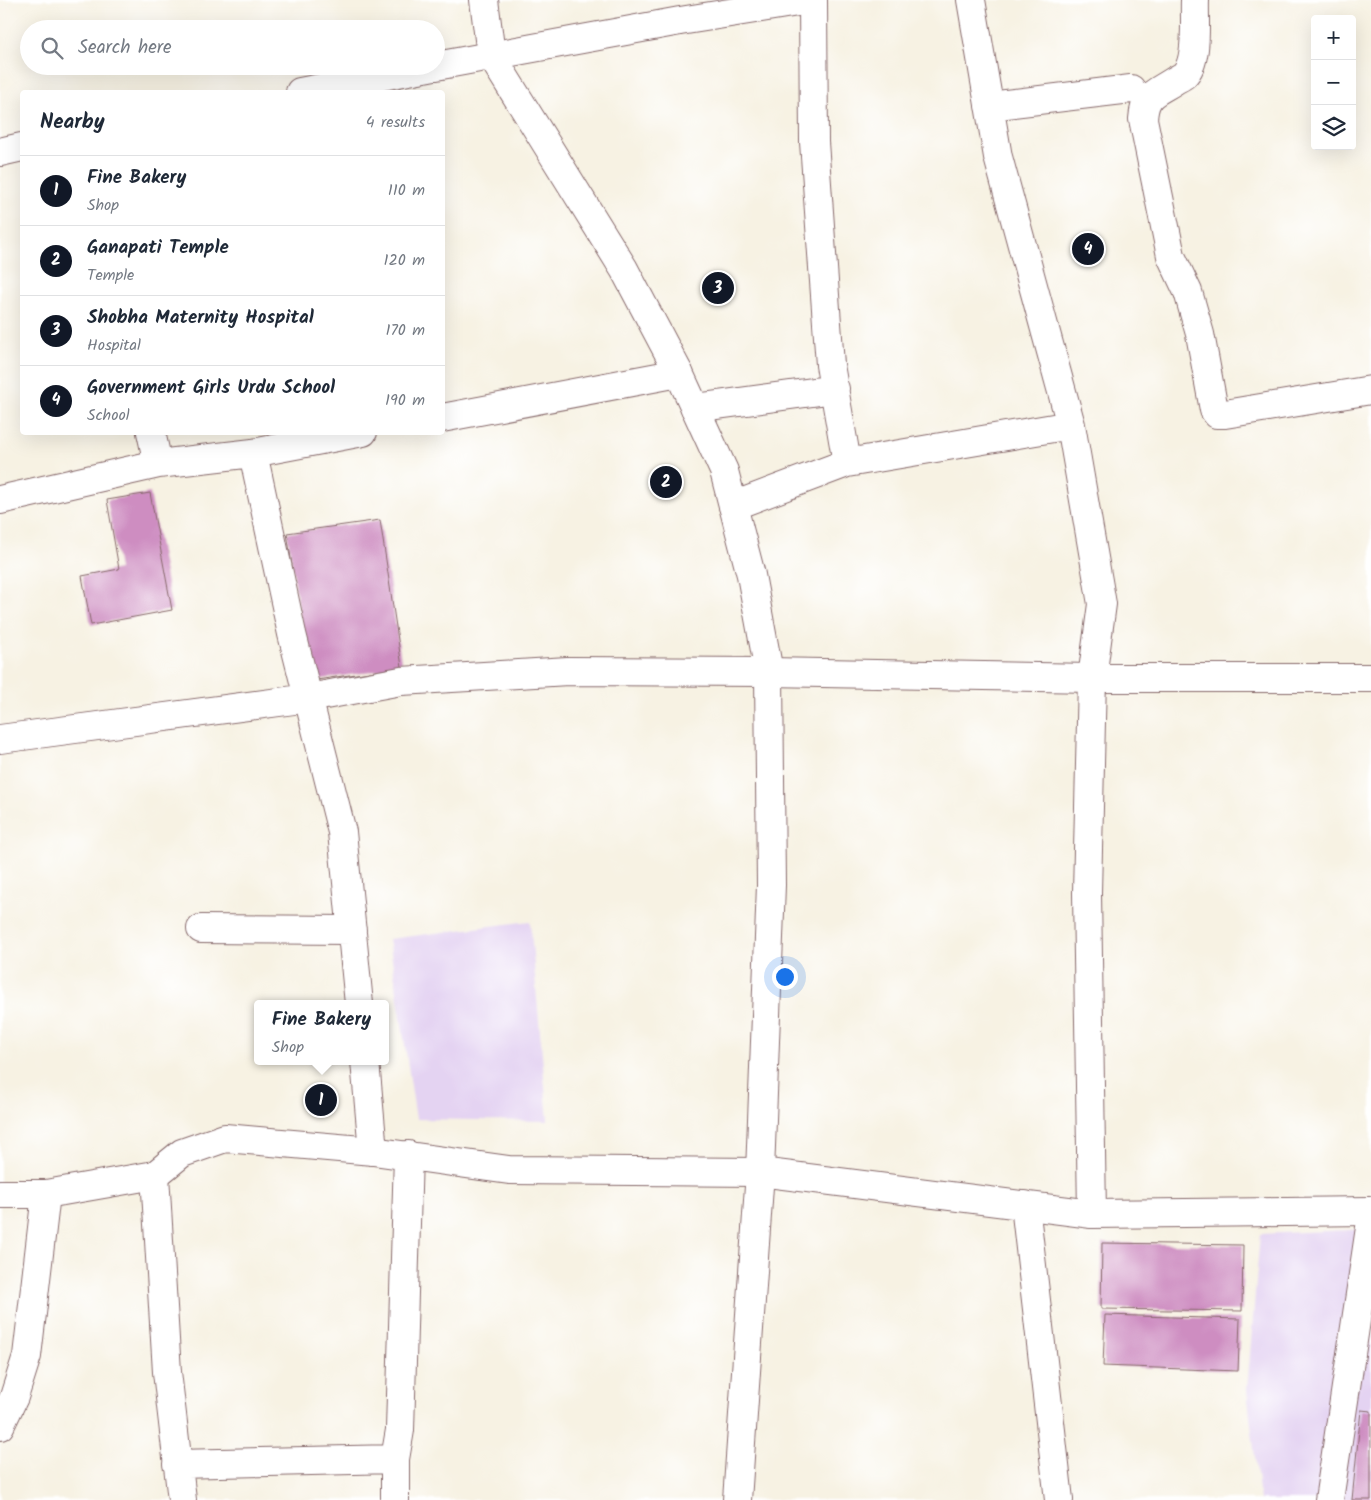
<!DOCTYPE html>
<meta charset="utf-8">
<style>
:root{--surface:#fff;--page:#f6f6f7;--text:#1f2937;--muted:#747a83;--line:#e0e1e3;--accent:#111827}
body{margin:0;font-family:Kalam,sans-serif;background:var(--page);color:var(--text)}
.controls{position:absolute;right:15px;top:15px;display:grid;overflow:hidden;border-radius:5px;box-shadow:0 5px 20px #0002}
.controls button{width:45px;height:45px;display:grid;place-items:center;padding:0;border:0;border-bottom:1px solid var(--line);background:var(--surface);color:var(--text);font:25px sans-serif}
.you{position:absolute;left:784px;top:976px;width:18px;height:18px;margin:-12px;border:4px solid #fff;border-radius:50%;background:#1a73e8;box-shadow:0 0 0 8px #1a73e833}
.badge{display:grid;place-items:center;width:32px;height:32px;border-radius:50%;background:var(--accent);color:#fff;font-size:16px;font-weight:700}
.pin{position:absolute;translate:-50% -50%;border:2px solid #fff;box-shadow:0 1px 5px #0006}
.popup{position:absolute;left:254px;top:1000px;width:135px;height:65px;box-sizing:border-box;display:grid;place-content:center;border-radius:5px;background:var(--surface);filter:drop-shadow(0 1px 4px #0005);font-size:16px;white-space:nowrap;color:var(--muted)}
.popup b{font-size:19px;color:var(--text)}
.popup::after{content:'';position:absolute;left:50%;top:100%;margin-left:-10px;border:10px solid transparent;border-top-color:var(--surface)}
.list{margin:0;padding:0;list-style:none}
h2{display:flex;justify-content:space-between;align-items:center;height:65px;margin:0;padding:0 20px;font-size:21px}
h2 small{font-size:16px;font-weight:400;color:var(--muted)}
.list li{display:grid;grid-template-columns:32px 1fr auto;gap:15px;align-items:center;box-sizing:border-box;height:70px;padding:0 20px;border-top:1px solid var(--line)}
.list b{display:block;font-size:19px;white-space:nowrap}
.list p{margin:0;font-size:16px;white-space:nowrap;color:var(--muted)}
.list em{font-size:16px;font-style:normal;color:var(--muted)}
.icon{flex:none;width:28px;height:28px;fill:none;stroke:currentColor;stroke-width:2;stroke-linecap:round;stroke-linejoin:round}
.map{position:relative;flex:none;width:1371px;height:1500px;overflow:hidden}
.search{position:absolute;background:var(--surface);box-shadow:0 5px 20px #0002;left:20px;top:20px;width:425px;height:55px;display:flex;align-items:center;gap:12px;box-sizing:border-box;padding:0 18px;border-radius:28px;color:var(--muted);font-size:19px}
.panel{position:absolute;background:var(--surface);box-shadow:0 5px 20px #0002;left:20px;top:90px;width:425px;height:345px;border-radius:5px}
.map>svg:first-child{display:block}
</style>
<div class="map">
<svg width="1371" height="1500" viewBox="0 0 1371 1500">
<rect width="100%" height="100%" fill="#fff"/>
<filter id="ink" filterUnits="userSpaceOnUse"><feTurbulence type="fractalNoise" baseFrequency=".02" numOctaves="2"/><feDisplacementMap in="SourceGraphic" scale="10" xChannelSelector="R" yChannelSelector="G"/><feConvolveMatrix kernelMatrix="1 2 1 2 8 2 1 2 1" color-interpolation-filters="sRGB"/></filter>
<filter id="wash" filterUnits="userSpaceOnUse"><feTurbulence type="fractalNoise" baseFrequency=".0096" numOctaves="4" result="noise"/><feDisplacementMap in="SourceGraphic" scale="20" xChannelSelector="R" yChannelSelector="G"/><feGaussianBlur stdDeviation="1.12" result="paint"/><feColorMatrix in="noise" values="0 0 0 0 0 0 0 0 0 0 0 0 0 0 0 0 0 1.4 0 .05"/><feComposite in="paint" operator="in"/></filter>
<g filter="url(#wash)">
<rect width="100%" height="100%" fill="#f7f2e3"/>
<!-- built -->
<path fill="#e4d3f2" d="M530 921 548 1121 416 1119 389 939Z
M1371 1229V1500H1260L1247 1390 1260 1234Z"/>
<g id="blocks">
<!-- building -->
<path fill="#ce8dc1" d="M150 493 172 610 91 625 82 576 119 569 107 500Z
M380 520 402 667 310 681 287 533Z
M1102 1243 1243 1245 1242 1311 1101 1309Z
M1105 1315 1240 1319 1238 1371 1103 1366Z
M1361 1410 1371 1411V1500H1352Z"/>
</g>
</g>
<g filter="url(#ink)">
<use href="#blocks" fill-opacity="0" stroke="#87696b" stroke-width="1"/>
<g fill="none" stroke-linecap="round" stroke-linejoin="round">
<defs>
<path id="minor" d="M813 0 814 142 830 365 847 463
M971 0 998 157 1071 425 1102 604 1092 678 1087 893 1092 1214
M1195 0C1194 20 1199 61 1184 75 1182 77 1177 79 1174 81 1154 94 1145 93 1143 119L1171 256 1188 292 1200 334 1214 410 1217 414H1225L1371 390
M989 106 1131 89
M695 408 835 389
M442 418 679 373
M151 432 158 464
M253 453 292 634 342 832 359 1004
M0 500 158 464 253 453 363 432
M733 506 847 463 1071 425
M0 739 309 698 401 681 568 671 769 672 1092 678H1371
M201 929 352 930
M365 1061 373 1151
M155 1175 167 1372 182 1500
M1025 1205 1059 1500
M0 1426 14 1397 27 1356 46 1194
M177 1464 395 1459
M395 1500V1459L400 1430 408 1155
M737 1500 760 1172
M1329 1500 1371 1221"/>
<path id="tertiary" d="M484 0 491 55 624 269 679 373 724 471 751 575 769 672 771 885 760 1172
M436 66 680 21 810 0
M300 92 434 66
M0 152 22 147
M0 1194H46L155 1175 182 1153 225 1138 373 1151 509 1170 760 1172 1092 1214 1371 1211"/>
</defs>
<!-- minor casing -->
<use href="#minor" stroke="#87696b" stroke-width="30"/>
<!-- tertiary casing -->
<use href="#tertiary" stroke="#87696b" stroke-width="30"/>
<!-- minor -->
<use href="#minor" stroke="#fff" stroke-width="28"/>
<!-- tertiary -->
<use href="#tertiary" stroke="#fff" stroke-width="28"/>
</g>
</g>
</svg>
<div class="controls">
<button>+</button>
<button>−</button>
<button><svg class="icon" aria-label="layers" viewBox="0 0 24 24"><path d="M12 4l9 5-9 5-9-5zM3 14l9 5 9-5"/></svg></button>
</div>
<div class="you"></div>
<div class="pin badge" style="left:321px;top:1100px">1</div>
<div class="popup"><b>Fine Bakery</b>Shop</div>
<div class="pin badge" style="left:666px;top:482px">2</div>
<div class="pin badge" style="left:718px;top:288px">3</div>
<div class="pin badge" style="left:1088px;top:249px">4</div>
<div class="search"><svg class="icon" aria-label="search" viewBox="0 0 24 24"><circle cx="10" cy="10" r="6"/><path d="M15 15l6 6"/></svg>Search here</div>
<section class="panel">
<h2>Nearby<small>4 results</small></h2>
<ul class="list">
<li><span class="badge">1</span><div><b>Fine Bakery</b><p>Shop</p></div><em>110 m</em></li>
<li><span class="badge">2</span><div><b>Ganapati Temple</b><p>Temple</p></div><em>120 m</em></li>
<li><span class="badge">3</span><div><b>Shobha Maternity Hospital</b><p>Hospital</p></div><em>170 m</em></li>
<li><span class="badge">4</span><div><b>Government Girls Urdu School</b><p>School</p></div><em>190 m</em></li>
</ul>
</section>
</div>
